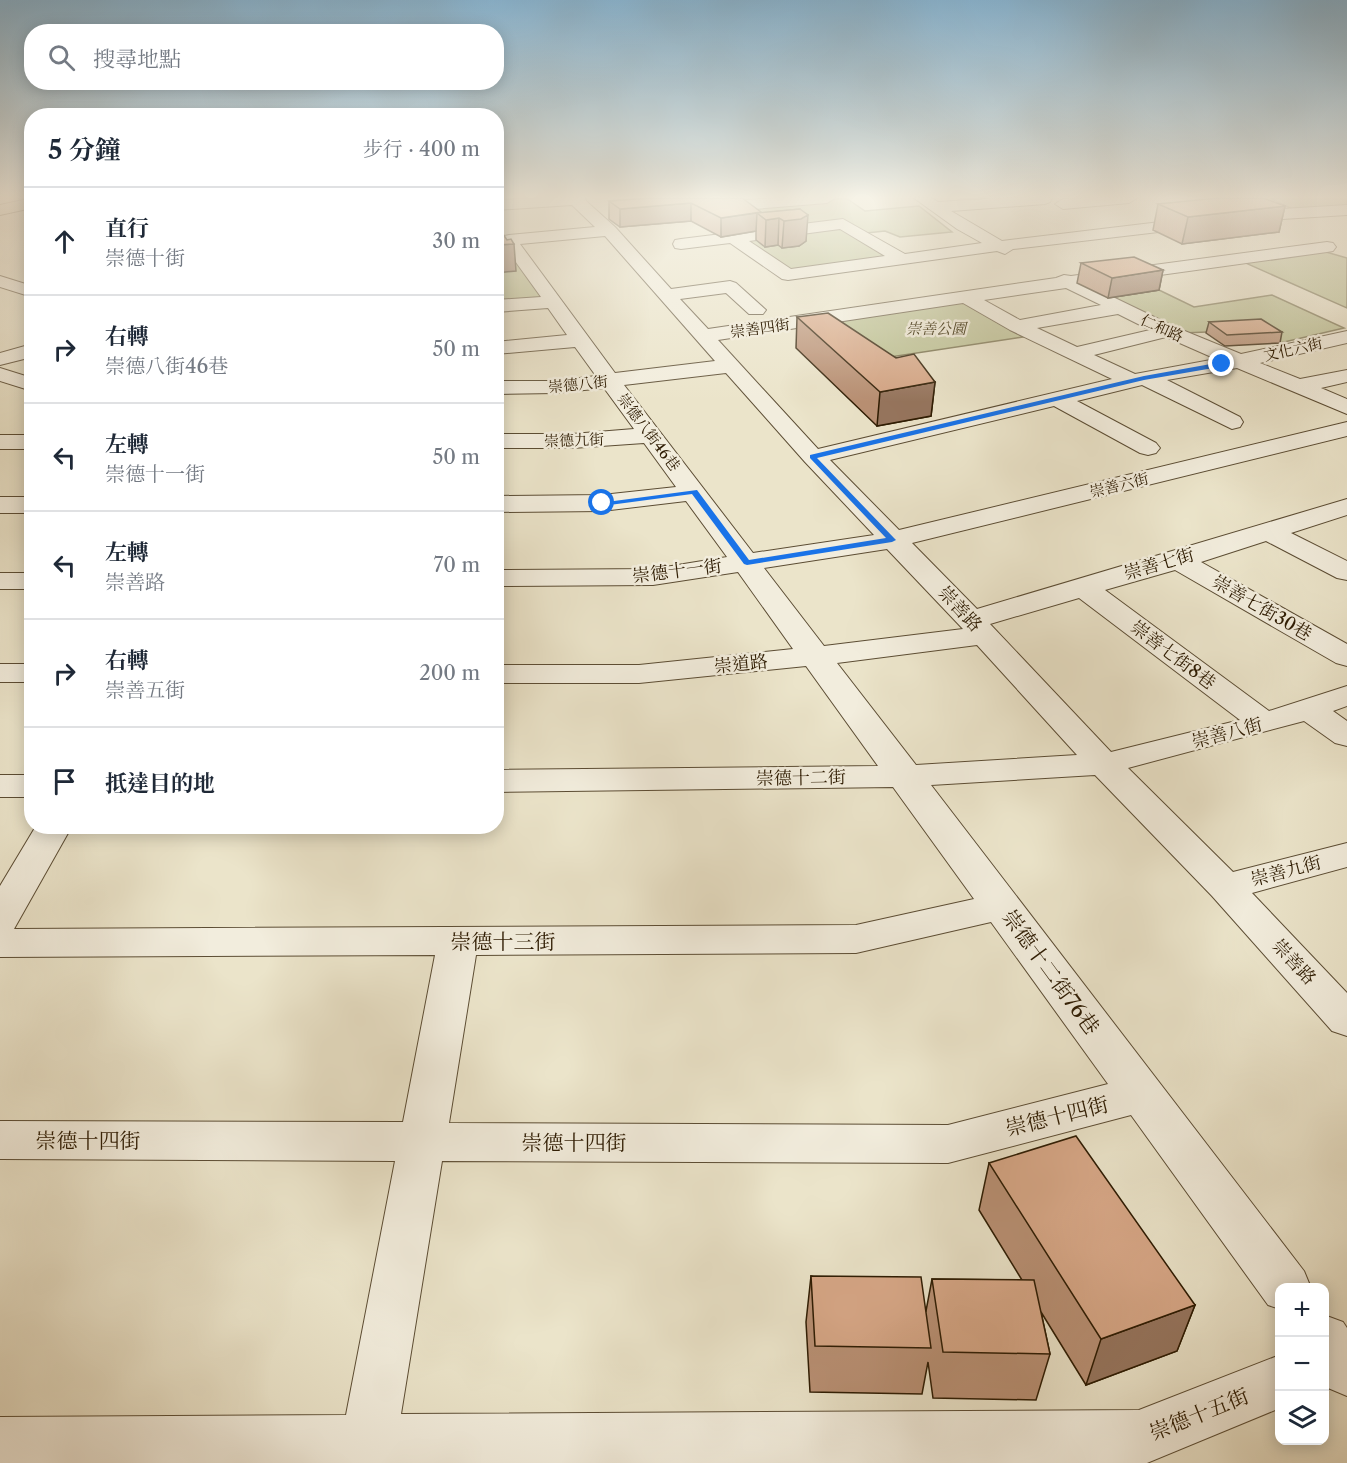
<!DOCTYPE html>
<html lang="zh-TW">
<meta charset="utf-8">
<style>
:root{--surface:#fff;--page:#f2f2f3;--text:#1f2937;--muted:#747a83;--line:#e0e1e3}
body{margin:0;font-family:"Libre Caslon Text","Noto Serif TC",serif;background:var(--page);color:var(--text)}
.controls{position:absolute;right:18px;bottom:18px;display:grid;overflow:hidden;border-radius:12px;box-shadow:0 3px 15px #0003}
.controls button{width:54px;height:54px;display:grid;place-items:center;padding:0;border:0;border-bottom:2px solid var(--line);background:var(--surface);color:var(--text);font:30px sans-serif}
.stop{position:absolute;width:18px;height:18px;margin:-14px;border:4px solid #1a73e8;border-radius:50%;background:#fff}
.stop.end{background:#1a73e8;border-color:#fff;box-shadow:0 2px 6px #0008}
.list{margin:0;padding:0;list-style:none}
h2{display:flex;justify-content:space-between;align-items:center;height:78px;margin:0;padding:0 24px;font-size:26px}
h2 small{font-size:20px;font-weight:400;color:var(--muted)}
.list li{display:grid;grid-template-columns:39px 1fr auto;gap:18px;align-items:center;box-sizing:border-box;height:108px;padding:0 24px;border-top:2px solid var(--line)}
.list b{display:block;font-size:22px;white-space:nowrap}
.list p{margin:0;font-size:20px;white-space:nowrap;color:var(--muted)}
.list em{font-size:20px;font-style:normal;color:var(--muted)}
.icon{flex:none;width:33px;height:33px;fill:none;stroke:currentColor;stroke-width:2;stroke-linecap:round;stroke-linejoin:round}
.map{position:relative;flex:none;width:1347px;height:1463px;overflow:hidden}
.search{position:absolute;background:var(--surface);box-shadow:0 3px 15px #0003;left:24px;top:24px;width:480px;height:66px;display:flex;align-items:center;gap:15px;box-sizing:border-box;padding:0 21px;border-radius:24px;color:var(--muted);font-size:22px}
.panel{position:absolute;background:var(--surface);box-shadow:0 3px 15px #0003;left:24px;top:108px;width:480px;height:726px;border-radius:24px}
.map>svg:first-child{display:block}
</style>
<div class="map">
<svg width="1347" height="1463" viewBox="0 0 1347 1463">
<rect width="100%" height="100%" fill="#ebe4ca"/>
<filter id="stains"><feTurbulence type="fractalNoise" baseFrequency=".00333" numOctaves="4"/><feColorMatrix values="0 0 0 0 .2 0 0 0 0 .09 0 0 0 0 .02 0 0 0 .5 -.17"/></filter>
<radialGradient id="worn" r=".72"><stop offset=".6" stop-color="#630" stop-opacity="0"/><stop offset="1" stop-color="#630" stop-opacity=".3"/></radialGradient>
<!-- green -->
<path fill="#bdc293" stroke="#756e4a" stroke-width="1.5" d="M846 198 865 211 919 206 952 232 900 237 885 231 866 233 844 223 760 231 734 209Z
M1270 198H1347V209L1296 211Z
M840 227 895 258 791 272 740 239Z
M507 241 553 302 497 306V244Z
M1319 250 1347 258V308L1241 261Z
M1159 290 1194 307 1272 295 1344 328 1280 343 1258 330 1182 333 1108 298Z
M960 301 1023 337 857 362 807 325Z"/>
<g fill="none" stroke-linecap="round" stroke-linejoin="round">
<defs>
<path id="minor" d="M543 198H585L586 201 615 227 671 289 730 281 736 283 766 310 763 314H749L726 293 680 299 708 329 1056 278 1064 275 1071 276 1327 242 1333 243 1336 247 1333 251 1327 252 1088 285 1175 327 1241 354 1347 331V343L1260 363 1300 379 1347 370V382L1321 388 1347 399V414L1237 368 1167 380 1240 417 1243 422 1240 427 1232 429 1142 385 1077 401 1156 443 1160 448 1156 453 1148 455 1140 453 1054 406 830 460 899 530 1347 422V436L912 543 977 609 1347 499V515L1291 533 1347 561V580L1337 578 1266 541 1201 562 1347 644V666L1336 663 1175 570 1105 590 1269 711 1347 686V706L1333 711 1347 721V746L1335 743 1304 721 1128 768 1233 872 1347 843V867L1252 893 1347 993V1036L1332 1031 1212 896 1095 775 931 785 1304 1271 1311 1288H1280V1309L1268 1305 1131 1115 948 1163 442 1161 401 1414 1139 1410 1280 1355V1408L1147 1463H0V1417L346 1415 395 1161 0 1159V1121L403 1122 435 955 0 957V886L36 826H72L14 929 856 925 974 899 893 787 496 792V770L878 766 806 666 639 683H496V665H639L793 649 738 572 653 585 496 586V570L653 569 727 557 686 501 602 511 496 512V496L602 495 676 487 644 443 572 448H496V434H572L634 429 604 388 555 393 496 394V381H555L596 376 575 347 496 354V342L567 335 548 308 496 312V300L541 297 505 247 496 249V238L509 235 595 227 572 205 496 210V200ZM605 236 715 361 615 373 520 244ZM1066 288 1101 305 1020 320 984 300ZM963 303 1010 330 1112 379 818 449 718 340ZM1118 314 1150 330 1077 347 1037 328ZM1166 337 1216 359 1135 374 1094 355ZM726 373 805 462 874 535 753 553 624 385ZM887 549 963 629 824 646 764 568ZM1079 598 1240 720 1111 752 990 624ZM977 645 1077 755 916 765 837 663ZM991 922 1108 1084 948 1125 449 1123 476 955 856 953Z
M776 198H835L827 203 705 213 697 208 705 203Z
M914 198H932L938 202 1001 198H1052L1050 202 1045 204 951 211 1002 241 1252 211 1347 205V215L1252 221 1013 249 1005 254 997 251 788 280 782 279 730 243 681 249 675 248 673 244 675 240 681 239 843 219 905 254 982 243 957 229ZM840 229 885 256 791 269 749 241Z
M1083 198H1137L1129 203 1063 209 1055 204 1063 199Z
M0 276 32 286V297L0 287Z
M32 344V357L0 365V353Z
M0 368 32 378V391L0 381Z
M0 435H32V449H0Z
M0 497H32V513H0Z
M0 573H32V589H0Z
M0 664H32V682H0Z
M0 775H32V797H0Z
M1324 1315 1343 1322 1347 1328V1396L1328 1388 1324 1384Z"/>
<path id="major" d="M32 198V208L0 215V205Z"/>
</defs>
<!-- minor casing -->
<use href="#minor" stroke="#5c4d34" stroke-width="2"/>
<!-- major casing -->
<use href="#major" stroke="#2d1b02" stroke-width="2"/>
<!-- minor -->
<use href="#minor" fill="#f2eddd" fill-rule="evenodd"/>
<!-- major -->
<use href="#major" fill="#ebe4ca" fill-rule="evenodd"/>
</g>
<!-- wall -->
<path fill="#b99074" stroke="#2d1b02" stroke-width="1.5" d="M650 198 761 213 800 209 806 241 799 246 782 248 778 245 765 247 756 240V231L721 237 691 221 620 227 609 219V201Z
M1158 204 1285 206 1279 232 1182 244 1153 230Z
M1081 263 1163 270 1159 290 1108 298 1077 283Z
M797 317 896 358 935 382 931 416 877 426 796 348Z
M1209 322 1282 332 1280 343 1225 346 1206 333Z
M989 1163 1195 1305 1177 1351 1086 1385 1041 1312 1050 1354 1036 1400 933 1398 928 1362 922 1394 810 1392 806 1322 811 1276 926 1311 932 1279 1022 1280 979 1210Z"/>
<!-- shaded-wall -->
<path fill="#96755e" stroke="#2d1b02" stroke-width="1.5" d="M691 203V221L620 227V209Z
M1285 206 1279 232 1182 244 1188 217Z
M757 213 756 231 721 237V218Z
M808 215 806 241 799 246 782 248 784 221Z
M779 218 778 245 765 247 766 220Z
M514 244 516 271 496 273V245Z
M1163 270 1159 290 1108 298 1112 278Z
M935 382 931 416 877 426 880 392Z
M1195 1305 1177 1351 1086 1385 1101 1339Z"/>
<!-- building -->
<path fill="#d7a787" stroke="#2d1b02" stroke-width="1.5" d="M650 198H742L761 212 721 218 691 203 620 209 609 201Z
M1217 198H1263L1285 206 1188 217 1158 204Z
M800 209 808 215 801 219 784 221 779 218 766 220 757 213Z
M496 228H499L507 240 511 239 514 244 496 245Z
M1134 257 1163 270 1112 278 1081 263Z
M828 313 896 358 914 354 935 382 880 392 797 317Z
M1261 319 1282 332 1227 335 1209 322Z
M1076 1136 1195 1305 1101 1339 989 1163Z
M811 1276 921 1277 931 1348 815 1346Z
M932 1279 1034 1280 1050 1354 943 1352Z"/>
<!-- sky -->
<linearGradient id="sky" x2="0" y2="1"><stop stop-color="#89b8d7"/><stop offset="0.49" stop-color="#f6f3e7"/><stop offset="1" stop-color="#f6f3e7" stop-opacity="0"/></linearGradient>
<rect width="1347" height="402" fill="url(#sky)"/>
<!-- route -->
<path fill="#1a73e8" d="M1222 362 1225 366 1144 380 817 458 894 538 896 540 892 542 747 565 744 564 692 494 602 506 599 503 697 490 749 560 886 538 810 458V455L1144 376Z"/>
<g text-anchor="middle" dominant-baseline="central" stroke-width="5" stroke-linejoin="round" paint-order="stroke">
<!-- far-street labels -->
<g font-size="15" fill="#2d1b02" stroke="#f2eddd">
<text transform="translate(760 328) rotate(-8)">崇善四街</text>
<text transform="translate(1162 328) rotate(24)">仁和路</text>
<text transform="translate(1293 349) rotate(-13)">文化六街</text>
<text transform="translate(578 384) rotate(-6)">崇德八街</text>
<text transform="translate(649 432) rotate(53)">崇德八街46巷</text>
<text transform="translate(574 440) rotate(-2)">崇德九街</text>
<text transform="translate(1119 485) rotate(-14)">崇善六街</text>
</g>
<!-- far-park labels -->
<g font-size="15" font-style="italic" fill="#584d2e" stroke="#f2eddd">
<text x="936" y="328">崇善公園</text>
</g>
<!-- street labels -->
<g font-size="18" fill="#2d1b02" stroke="#f2eddd">
<text transform="translate(1159 564) rotate(-16)">崇善七街</text>
<text transform="translate(677 571) rotate(-7)">崇德十一街</text>
<text transform="translate(1262 608) rotate(30)">崇善七街30巷</text>
<text transform="translate(960 609) rotate(47)">崇善路</text>
<text transform="translate(1173 655) rotate(37)">崇善七街8巷</text>
<text transform="translate(741 664) rotate(-6)">崇道路</text>
<text transform="translate(1227 733) rotate(-15)">崇善八街</text>
<text transform="translate(801 778) rotate(-1)">崇德十二街</text>
<text transform="translate(1286 871) rotate(-15)">崇善九街</text>
<text transform="translate(1294 962) rotate(47)">崇善路</text>
</g>
<!-- near-street labels -->
<g font-size="21" fill="#2d1b02" stroke="#f2eddd">
<text x="503" y="941">崇德十三街</text>
<text transform="translate(1051 972) rotate(54)">崇德十二街76巷</text>
<text transform="translate(1057 1116) rotate(-14)">崇德十四街</text>
<text x="88" y="1140">崇德十四街</text>
<text x="574" y="1142">崇德十四街</text>
<text transform="translate(1199 1414) rotate(-22)">崇德十五街</text>
</g>
</g>
<rect width="100%" height="100%" filter="url(#stains)"/>
<rect width="100%" height="100%" fill="url(#worn)"/>
</svg>
<div class="controls">
<button>+</button>
<button>−</button>
<button><svg class="icon" aria-label="layers" viewBox="0 0 24 24"><path d="M12 4l9 5-9 5-9-5zM3 14l9 5 9-5"/></svg></button>
</div>
<div class="stop" style="left:602px;top:503px"></div>
<div class="stop end" style="left:1222px;top:364px"></div>
<div class="search"><svg class="icon" aria-label="search" viewBox="0 0 24 24"><circle cx="10" cy="10" r="6"/><path d="M15 15l6 6"/></svg>搜尋地點</div>
<section class="panel">
<h2>5 分鐘<small>步行 · 400 m</small></h2>
<ul class="list">
<li><svg class="icon" aria-label="ahead" viewBox="0 0 24 24"><path d="M12 20V5M6 11l6-6 6 6"/></svg><div><b>直行</b><p>崇德十街</p></div><em>30 m</em></li>
<li><svg class="icon" aria-label="right" viewBox="0 0 24 24"><path d="M7 20v-9h11M14 6l5 5-5 5"/></svg><div><b>右轉</b><p>崇德八街46巷</p></div><em>50 m</em></li>
<li><svg class="icon" aria-label="left" viewBox="0 0 24 24"><path d="M17 20v-9H6M10 6l-5 5 5 5"/></svg><div><b>左轉</b><p>崇德十一街</p></div><em>50 m</em></li>
<li><svg class="icon" aria-label="left" viewBox="0 0 24 24"><path d="M17 20v-9H6M10 6l-5 5 5 5"/></svg><div><b>左轉</b><p>崇善路</p></div><em>70 m</em></li>
<li><svg class="icon" aria-label="right" viewBox="0 0 24 24"><path d="M7 20v-9h11M14 6l5 5-5 5"/></svg><div><b>右轉</b><p>崇善五街</p></div><em>200 m</em></li>
<li><svg class="icon" aria-label="arrive" viewBox="0 0 24 24"><path d="M6 21V4h12l-3 4 3 4H6"/></svg><div><b>抵達目的地</b></div></li>
</ul>
</section>
</div>
